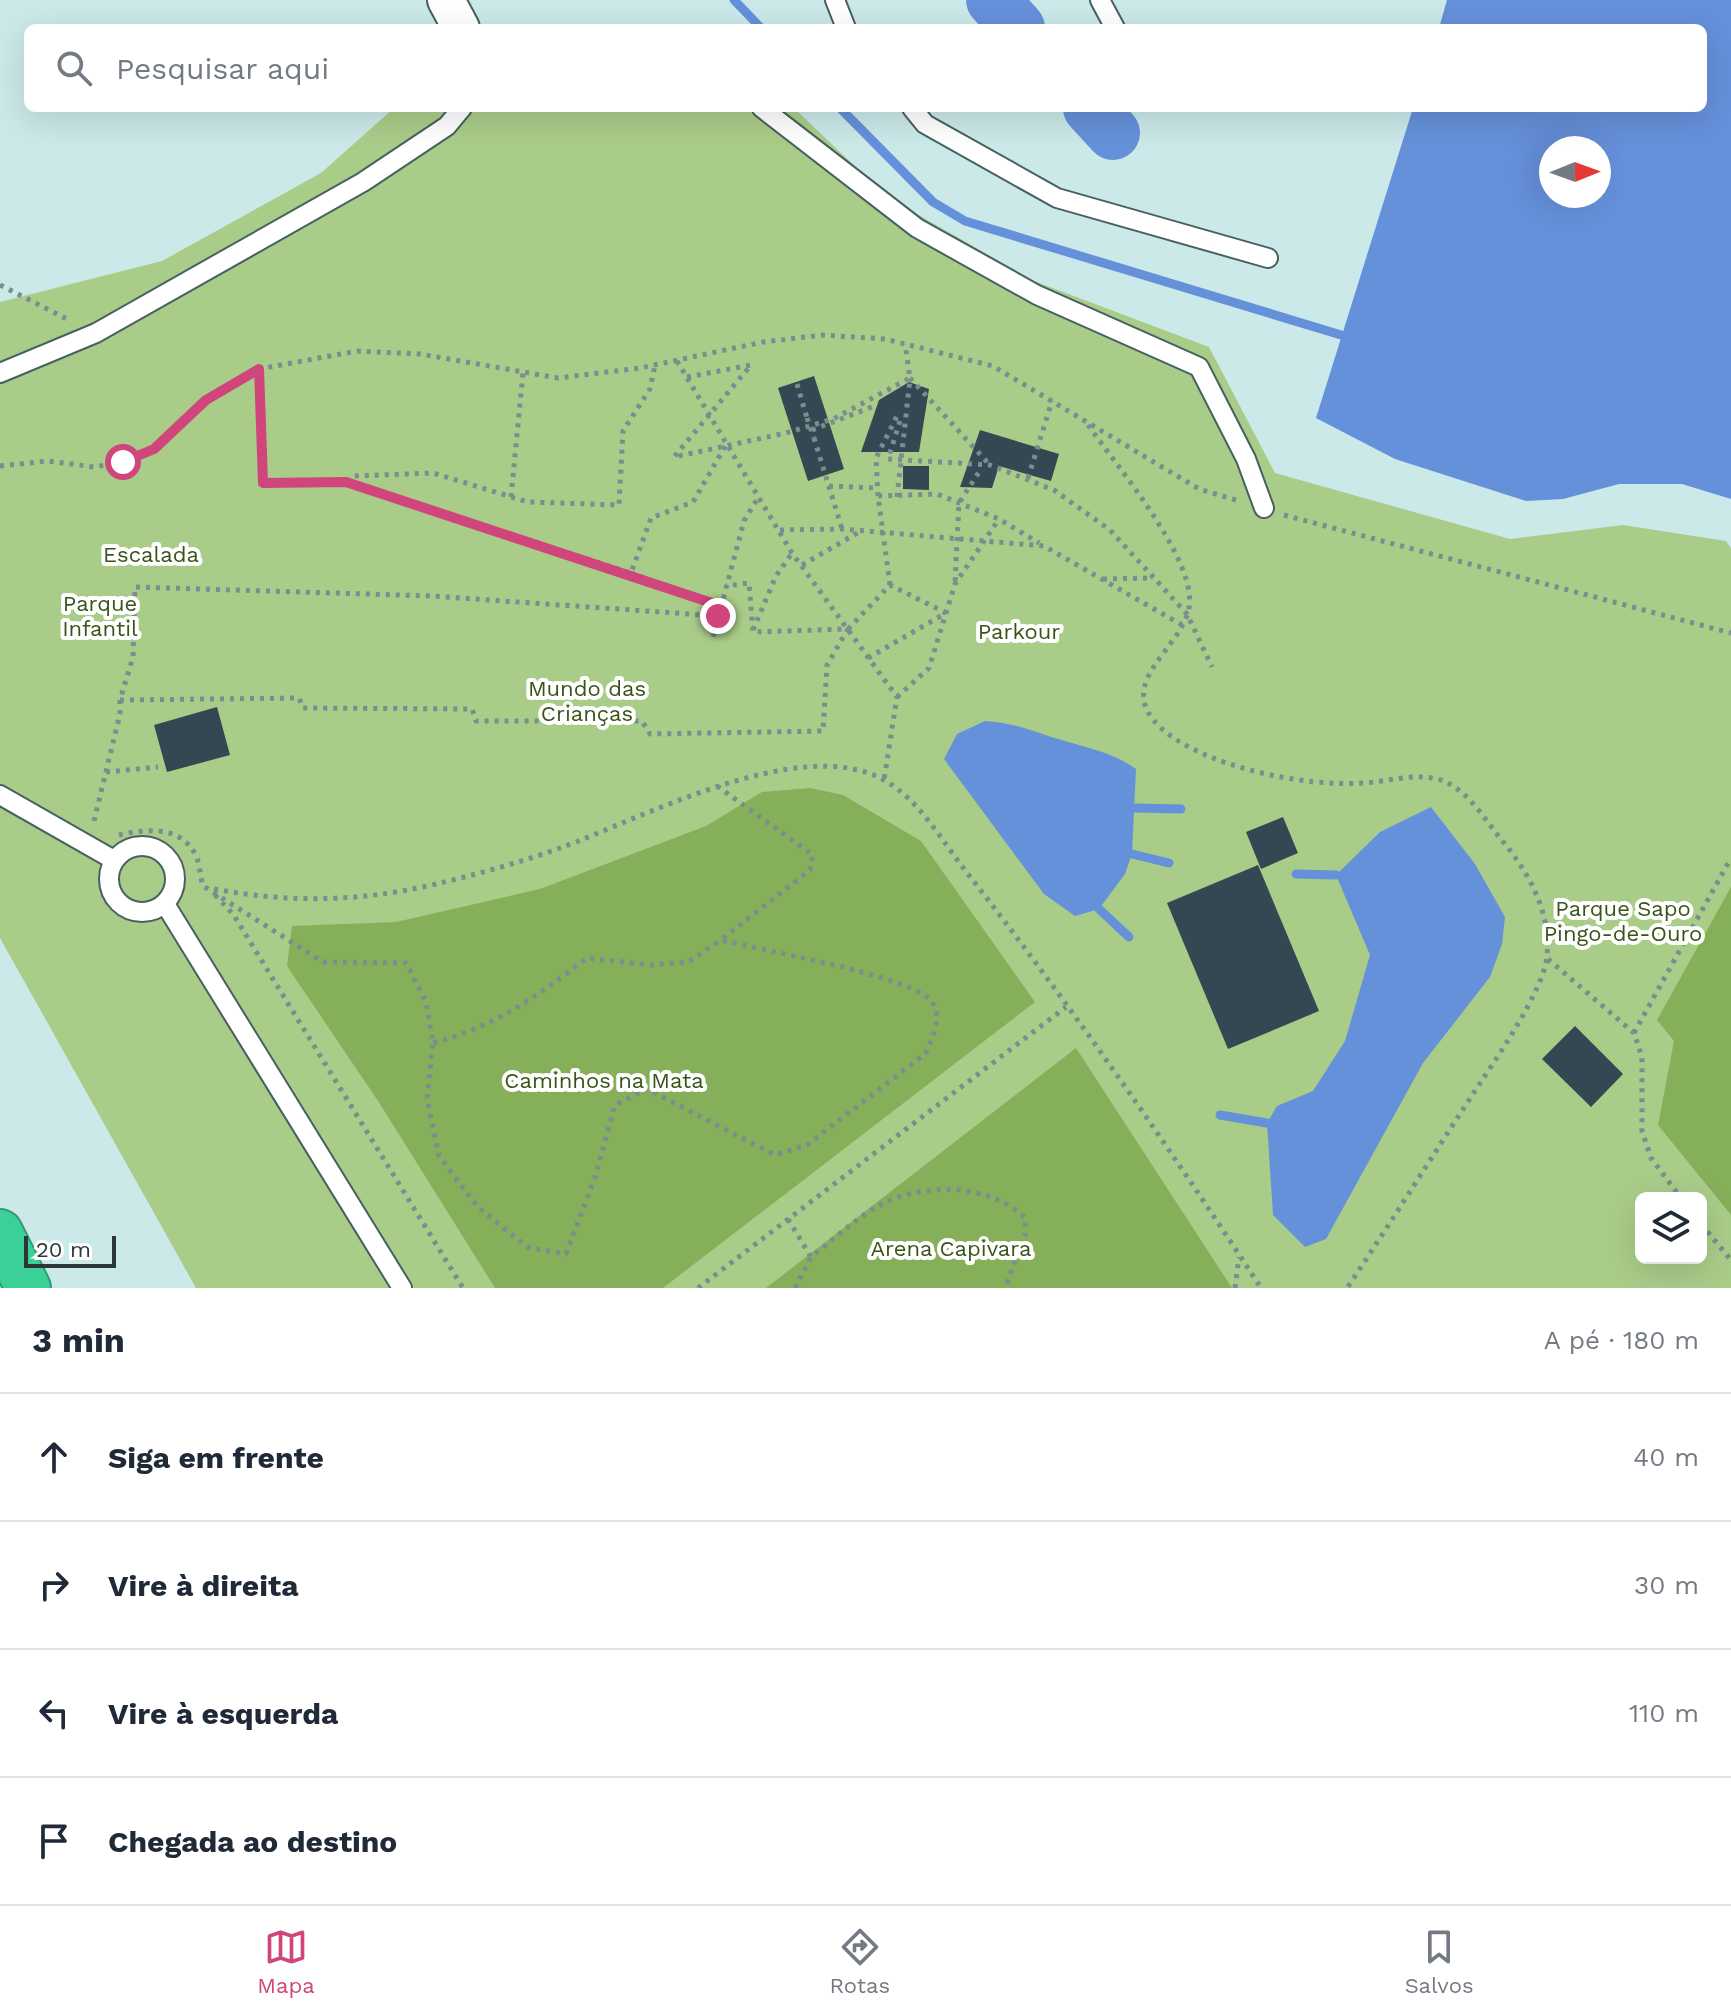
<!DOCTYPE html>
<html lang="pt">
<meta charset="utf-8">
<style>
:root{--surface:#fff;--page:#f6f6f7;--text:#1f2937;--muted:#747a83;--line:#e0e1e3;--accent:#cf457c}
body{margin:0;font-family:"Work Sans",sans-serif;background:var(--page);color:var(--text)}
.controls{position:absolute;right:24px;bottom:24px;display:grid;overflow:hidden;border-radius:12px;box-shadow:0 8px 32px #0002}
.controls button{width:72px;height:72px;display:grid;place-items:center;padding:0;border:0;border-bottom:2px solid var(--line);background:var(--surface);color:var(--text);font:40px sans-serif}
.compass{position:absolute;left:1539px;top:136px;width:72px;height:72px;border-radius:50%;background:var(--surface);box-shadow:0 8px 32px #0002;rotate:89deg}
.scale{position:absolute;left:24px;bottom:20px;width:92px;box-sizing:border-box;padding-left:8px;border:4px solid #2b3737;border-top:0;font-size:22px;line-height:28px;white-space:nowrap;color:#2b3737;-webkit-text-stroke:6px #fff;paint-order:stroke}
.stop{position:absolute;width:24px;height:24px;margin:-18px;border:6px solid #cf457c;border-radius:50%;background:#fff}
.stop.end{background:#cf457c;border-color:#fff;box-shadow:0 2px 8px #0008}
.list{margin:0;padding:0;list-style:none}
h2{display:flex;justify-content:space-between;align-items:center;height:104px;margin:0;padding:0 32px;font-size:34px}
h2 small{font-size:26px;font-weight:400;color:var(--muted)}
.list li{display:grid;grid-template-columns:52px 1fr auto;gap:24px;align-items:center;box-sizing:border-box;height:128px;padding:0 32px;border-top:2px solid var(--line)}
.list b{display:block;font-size:30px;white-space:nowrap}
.list em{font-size:26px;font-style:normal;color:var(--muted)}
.icon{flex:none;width:44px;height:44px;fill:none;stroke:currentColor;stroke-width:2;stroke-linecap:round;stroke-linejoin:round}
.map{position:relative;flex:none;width:1731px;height:1288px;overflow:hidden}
.search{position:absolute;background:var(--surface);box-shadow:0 8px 32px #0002;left:24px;right:24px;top:24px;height:88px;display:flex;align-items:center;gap:20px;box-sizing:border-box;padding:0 28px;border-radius:12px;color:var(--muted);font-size:30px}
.sheet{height:616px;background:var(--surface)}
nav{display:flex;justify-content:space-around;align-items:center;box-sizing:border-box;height:112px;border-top:2px solid var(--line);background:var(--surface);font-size:22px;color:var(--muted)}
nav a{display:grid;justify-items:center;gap:4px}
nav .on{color:var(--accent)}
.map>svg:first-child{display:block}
</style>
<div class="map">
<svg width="1731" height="1288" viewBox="0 0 1731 1288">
<rect width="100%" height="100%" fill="#cbe9e9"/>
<!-- green -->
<path fill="#aacc89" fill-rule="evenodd" d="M394 108H794L887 197 1034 281 1209 347 1275 473 1510 539 1623 525 1726 541 1731 548V1288H196L0 938V302L162 261 321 173ZM1641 1198H1701V1258H1641Z"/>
<!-- forest -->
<path fill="#86af5a" d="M810 788 843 795 921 841 1035 1002 663 1288H495L380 1104 287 966 292 926 396 922 540 889 706 826 762 792Z
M1731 887V1215L1658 1125 1674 1041 1657 1020Z
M1076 1048 1232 1288H766Z"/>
<!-- water -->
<path fill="#6590da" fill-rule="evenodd" d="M1447 0H1731V499L1682 484H1619L1563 499 1526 501 1395 459 1316 418 1413 108H1703V28H1439ZM1551 148H1599V196H1551Z
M985 721C1022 724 1032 732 1065 741 1092 749 1113 753 1136 769L1132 854 1125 874 1099 909 1075 916 1044 894 944 759 957 734Z
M1431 807 1475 864 1505 917 1502 944 1490 977 1423 1063 1326 1239 1305 1247 1273 1215 1267 1123 1277 1106 1313 1091 1345 1041 1370 955 1336 875 1380 832Z"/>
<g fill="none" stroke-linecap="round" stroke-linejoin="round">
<!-- stream -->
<path stroke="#6590da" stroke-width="9" d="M734 0 761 28
M840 108 933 202 965 221 1351 338
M1135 808 1181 809
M1132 854 1169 863
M1296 874 1336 875
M1099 909 1129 937
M1220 1115 1267 1123"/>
<!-- river -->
<path stroke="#6590da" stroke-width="54" d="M993 0 1018 28
M1090 108 1113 133"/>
</g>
<!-- building -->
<path fill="#334852" d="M814 376 844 469 808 481 778 388Z
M909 382 929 389 919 452H861L879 400Z
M980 430 1059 454 1051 481 999 466 992 488 960 487Z
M903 466H929V490L903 489Z
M217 707 230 755 167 772 154 725Z
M1283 817 1298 853 1261 869 1246 832Z
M1258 865 1319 1011 1228 1049 1167 903Z
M1575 1026 1623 1074 1591 1107 1542 1059Z"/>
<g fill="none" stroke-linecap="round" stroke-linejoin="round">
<defs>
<path id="lane" d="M835 0 846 28
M1100 0 1115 28
M762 108 917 228 1037 295 1199 367 1246 459 1264 508
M912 108 925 124 1057 198 1268 258
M0 373 96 333 363 182 447 126 462 108
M0 795 114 860
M109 879a33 33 0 1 1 66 0a33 33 0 1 1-66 0Z
M165 904 402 1288"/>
<path id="street" d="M446 0 461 28"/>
<path id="highway" d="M0 1232 28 1288"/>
</defs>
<!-- lane casing -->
<use href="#lane" stroke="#466160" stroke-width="22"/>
<!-- street casing -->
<use href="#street" stroke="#466160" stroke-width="40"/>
<!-- highway casing -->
<use href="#highway" stroke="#359a75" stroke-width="48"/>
<!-- path -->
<path stroke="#798e8e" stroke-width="5" stroke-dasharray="4 6" stroke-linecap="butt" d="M0 285 67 319
M677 361 792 553 897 697 884 780
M259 369 263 483 346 482 631 573 651 518 693 502 727 443
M687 377 751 365 674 457 786 433 833 419 910 378 905 344
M910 378 989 464
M797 384 807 418
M900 421 888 459 990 465 1054 490 1110 530 1187 614 1212 667
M1088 425C1116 465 1198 561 1189 608 1181 650 1112 683 1161 728 1204 767 1305 787 1362 783 1387 782 1412 773 1437 779 1464 785 1484 818 1500 838 1528 871 1551 911 1547 956 1544 991 1493 1063 1473 1094 1431 1158 1390 1224 1347 1288
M812 430 877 405
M814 438 842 529
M0 466 48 461 94 467 123 462 154 449 206 400 259 369 357 351 420 354 558 378 640 368 763 342 823 335 885 339 993 366 1199 489 1236 500
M1028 478 1052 401
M347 482 354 476 433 473 528 502 619 505 623 431 650 389 655 365
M829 486 878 488
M878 496 876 458 898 414
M511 497 523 372
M897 497 910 379
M1284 515 1731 633
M780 530 842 529 1044 546 1182 625
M802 565 861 531
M631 573 721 606
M1103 579 1153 578
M955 581 959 503 981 469
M890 585 878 496 937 494 999 519 1039 543
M848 629 890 585 946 613
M753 630 776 576 792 553
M713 637 744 521 759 496
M868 658 946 613
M897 697 929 668 955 584 999 519
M120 700 299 698 303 708 472 709 476 721H642L650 734 823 731 827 665 848 629 753 632 749 583 726 586
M106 772 158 767
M717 786 813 855 810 870 722 939
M94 821 120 714V700L133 657 135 587 432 596 718 616
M119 835C145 829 180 825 195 854 200 862 200 876 203 886L323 962 406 963 426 1002 433 1043 427 1099 439 1156 477 1206 527 1247 566 1254 595 1177 615 1105 647 1089 775 1155 807 1145 925 1054C933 1039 945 1012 928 998 903 975 761 950 721 940L688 962 650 965 587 958C536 997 496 1026 433 1043
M214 889C291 903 355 902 432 885 474 875 519 863 560 848 641 819 800 733 884 780 919 799 944 844 968 874 1072 1007 1169 1147 1261 1288
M215 895 233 914 463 1288
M1548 959 1634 1033 1642 1057V1131L1651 1158 1681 1198
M1634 1033 1731 858
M788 1219 811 1257C833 1240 856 1218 880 1205 923 1182 989 1183 1025 1218V1236L1005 1288
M1701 1224 1731 1260
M698 1288 1066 1007
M795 1288 811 1257
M1235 1288 1239 1257"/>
<!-- lane -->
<use href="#lane" stroke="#fff" stroke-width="18"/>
<!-- street -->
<use href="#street" stroke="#fff" stroke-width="36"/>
<!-- highway -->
<use href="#highway" stroke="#3ad097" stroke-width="44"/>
<!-- path-bridge -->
<path stroke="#798e8e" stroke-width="5" stroke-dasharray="4 6" stroke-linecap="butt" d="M807 418 814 438"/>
</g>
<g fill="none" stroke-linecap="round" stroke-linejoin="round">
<!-- route -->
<path stroke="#cf457c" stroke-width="10" d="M123 462 154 449 206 400 259 369 263 483 346 482 721 606 718 616"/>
</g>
<g text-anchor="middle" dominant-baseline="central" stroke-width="8" stroke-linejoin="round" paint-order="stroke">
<!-- park labels -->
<g font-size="22" fill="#395418" stroke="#fff">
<text x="151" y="554">Escalada</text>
<text x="100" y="603">Parque<tspan x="100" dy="25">Infantil</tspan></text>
<text x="1019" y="631">Parkour</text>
<text x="587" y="688">Mundo das<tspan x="587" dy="25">Crianças</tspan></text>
<text x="1623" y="908">Parque Sapo<tspan x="1623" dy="25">Pingo-de-Ouro</tspan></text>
<text x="604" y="1080">Caminhos na Mata</text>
<text x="951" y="1248">Arena Capivara</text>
</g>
</g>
</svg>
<div class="controls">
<button><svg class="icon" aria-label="layers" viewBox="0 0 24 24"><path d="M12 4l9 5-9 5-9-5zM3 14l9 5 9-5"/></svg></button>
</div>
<svg class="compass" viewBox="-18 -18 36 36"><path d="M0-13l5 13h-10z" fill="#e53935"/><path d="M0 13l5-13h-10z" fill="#747a83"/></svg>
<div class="scale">20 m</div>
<div class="stop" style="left:123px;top:462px"></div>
<div class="stop end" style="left:718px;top:616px"></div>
<div class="search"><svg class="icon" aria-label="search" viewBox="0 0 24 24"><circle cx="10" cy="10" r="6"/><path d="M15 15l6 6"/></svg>Pesquisar aqui</div>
</div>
<section class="sheet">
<h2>3 min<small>A pé · 180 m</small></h2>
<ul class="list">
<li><svg class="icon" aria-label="ahead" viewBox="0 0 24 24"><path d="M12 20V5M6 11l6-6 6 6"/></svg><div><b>Siga em frente</b></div><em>40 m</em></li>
<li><svg class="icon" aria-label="right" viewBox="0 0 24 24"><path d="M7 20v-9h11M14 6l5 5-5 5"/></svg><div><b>Vire à direita</b></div><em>30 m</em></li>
<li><svg class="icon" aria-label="left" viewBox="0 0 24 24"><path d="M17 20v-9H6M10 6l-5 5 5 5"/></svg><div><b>Vire à esquerda</b></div><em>110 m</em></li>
<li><svg class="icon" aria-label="arrive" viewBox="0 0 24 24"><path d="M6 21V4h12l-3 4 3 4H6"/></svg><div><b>Chegada ao destino</b></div></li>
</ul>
</section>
<nav>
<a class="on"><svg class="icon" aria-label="map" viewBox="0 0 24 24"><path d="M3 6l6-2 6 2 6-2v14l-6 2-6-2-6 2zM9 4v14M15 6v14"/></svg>Mapa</a>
<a><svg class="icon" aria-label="directions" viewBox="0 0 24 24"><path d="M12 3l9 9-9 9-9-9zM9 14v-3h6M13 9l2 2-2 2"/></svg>Rotas</a>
<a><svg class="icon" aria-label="saved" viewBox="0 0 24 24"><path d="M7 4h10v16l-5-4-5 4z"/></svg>Salvos</a>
</nav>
